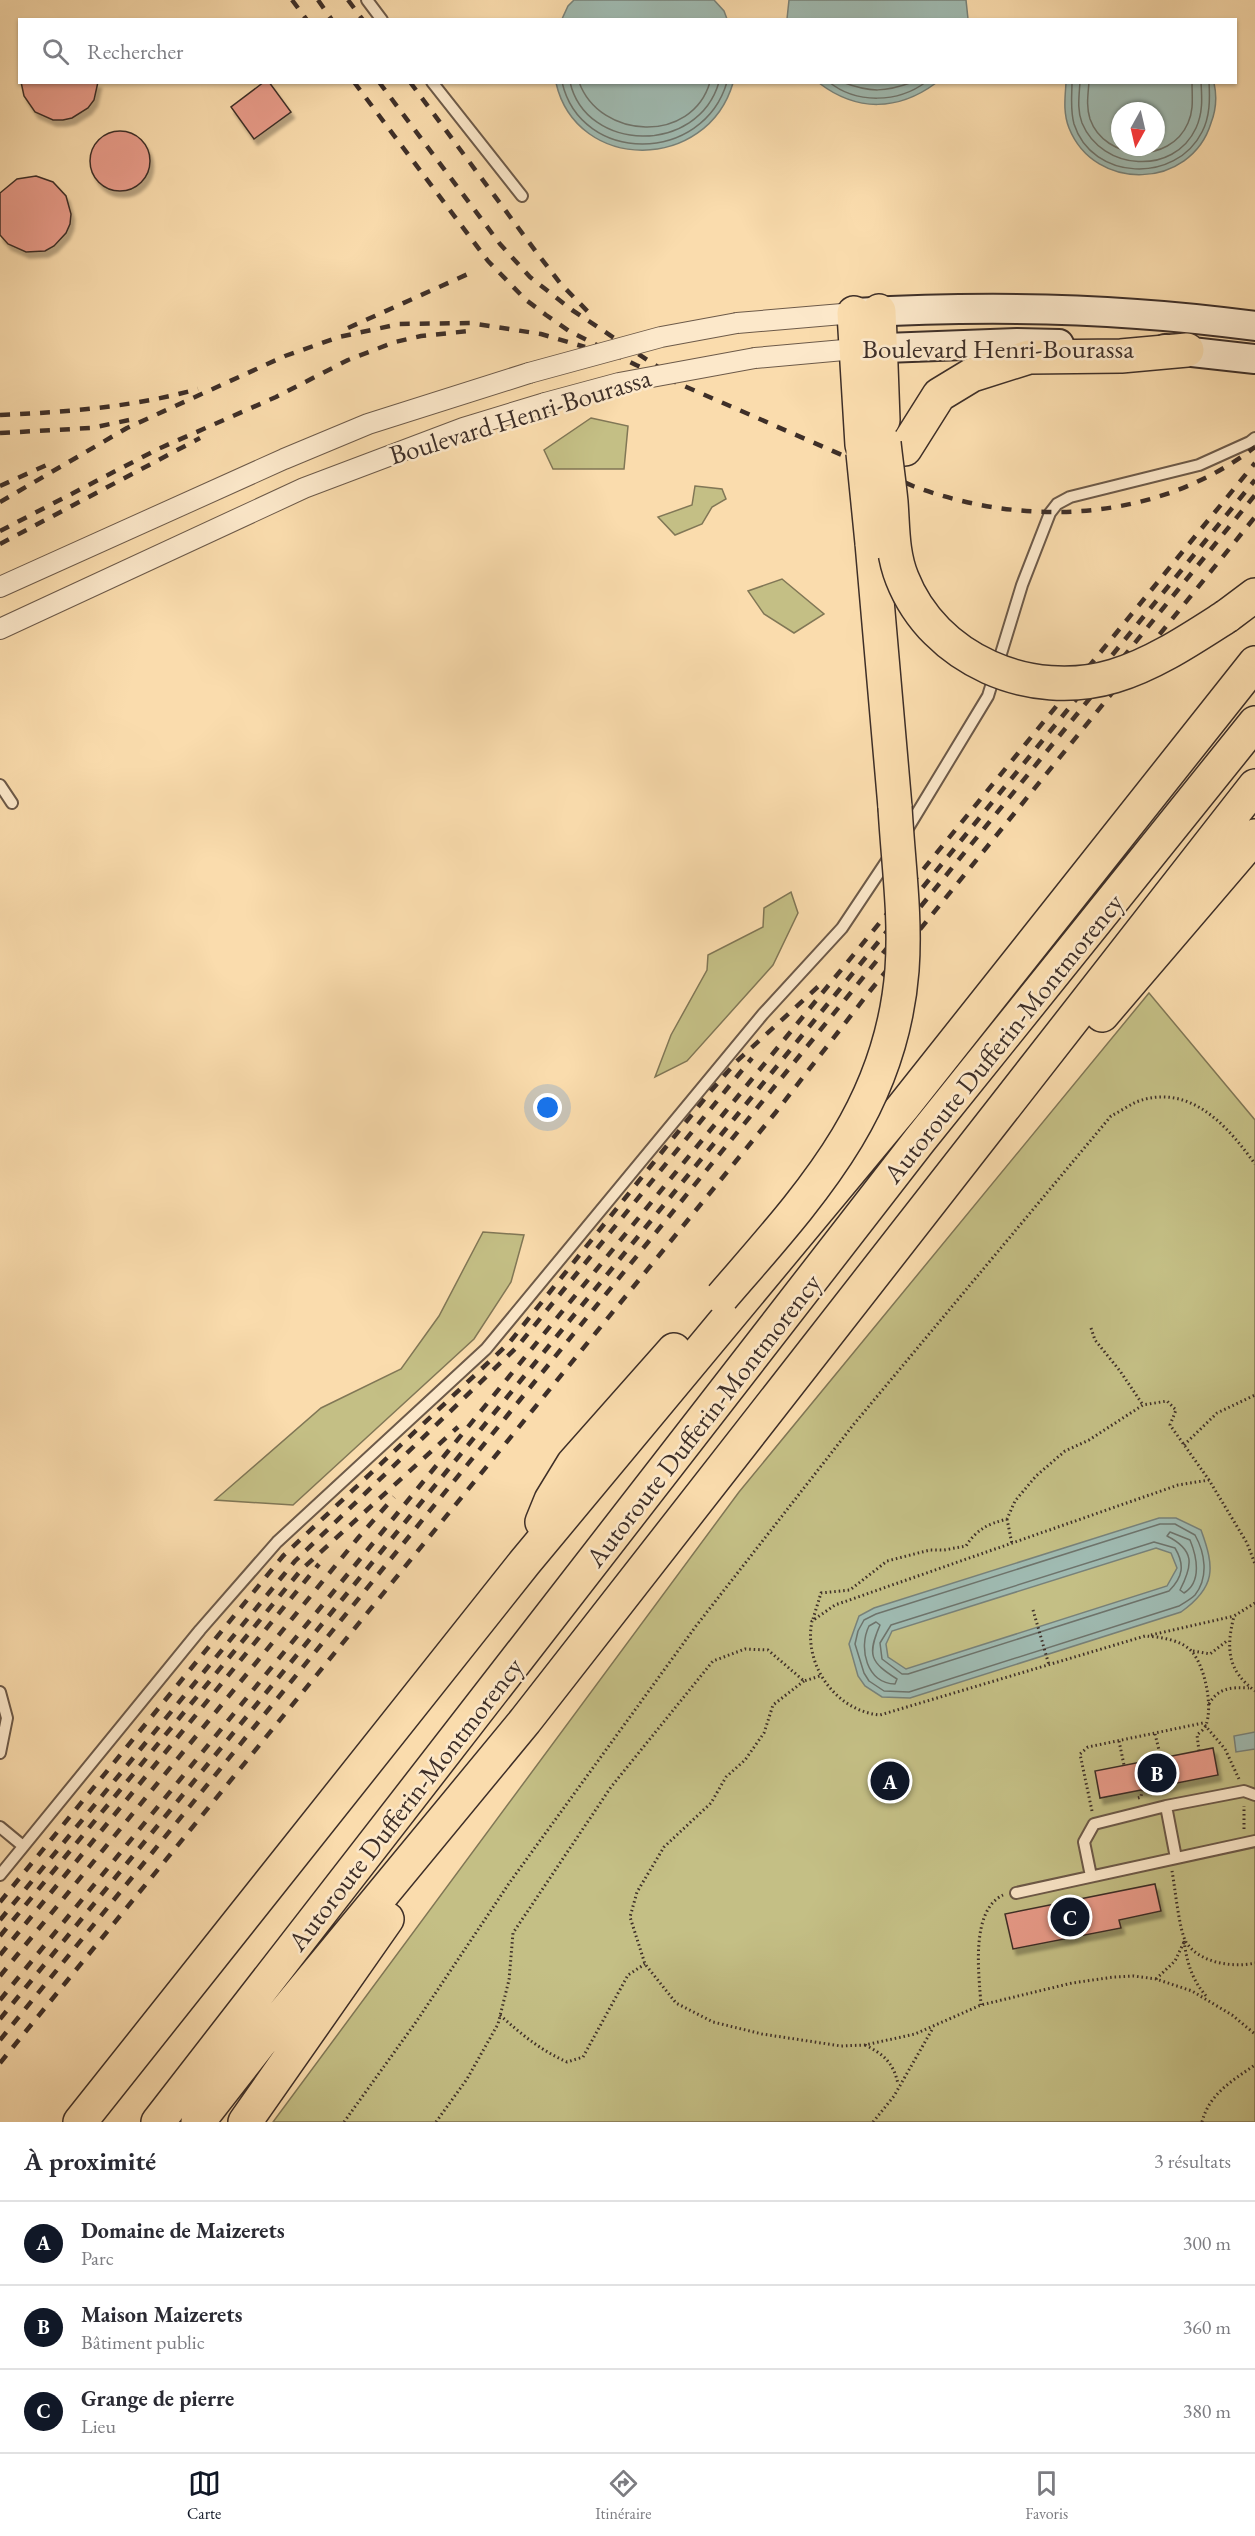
<!DOCTYPE html>
<html lang="fr">
<meta charset="utf-8">
<style>
:root{--surface:#fff;--page:#f2f2f3;--text:#2b2b33;--muted:#7c7c81;--line:#e1e1e2;--accent:#111827}
body{margin:0;font-family:"EB Garamond",serif;background:var(--page);color:var(--text)}
.compass{position:absolute;left:1111px;top:102px;width:54px;height:54px;border-radius:50%;background:var(--surface);box-shadow:0 2px 4px #0004;rotate:188deg}
.you{position:absolute;left:548px;top:1108px;width:21px;height:21px;margin:-15px;border:4px solid #fff;border-radius:50%;background:#1a73e8;box-shadow:0 0 0 9px #1a73e833}
.badge{display:grid;place-items:center;width:39px;height:39px;border-radius:50%;background:var(--accent);color:#fff;font-size:20px;font-weight:700}
.pin{position:absolute;translate:-50% -50%;border:3px solid #fff;box-shadow:0 2px 6px #0006}
.list{margin:0;padding:0;list-style:none}
h2{display:flex;justify-content:space-between;align-items:center;height:78px;margin:0;padding:0 24px;font-size:26px}
h2 small{font-size:20px;font-weight:400;color:var(--muted)}
.list li{display:grid;grid-template-columns:39px 1fr auto;gap:18px;align-items:center;box-sizing:border-box;height:84px;padding:0 24px;border-top:2px solid var(--line)}
.list b{display:block;font-size:22px;white-space:nowrap}
.list p{margin:0;font-size:20px;white-space:nowrap;color:var(--muted)}
.list em{font-size:20px;font-style:normal;color:var(--muted)}
.icon{flex:none;width:33px;height:33px;fill:none;stroke:currentColor;stroke-width:2;stroke-linecap:round;stroke-linejoin:round}
.map{position:relative;flex:none;width:1255px;height:2122px;overflow:hidden}
.search{position:absolute;background:var(--surface);box-shadow:0 2px 4px #0004;left:18px;right:18px;top:18px;height:66px;display:flex;align-items:center;gap:15px;box-sizing:border-box;padding:0 21px;border-radius:0px;color:var(--muted);font-size:22px}
.sheet{height:330px;background:var(--surface)}
nav{display:flex;justify-content:space-around;align-items:center;box-sizing:border-box;height:84px;border-top:2px solid var(--line);background:var(--surface);font-size:16px;color:var(--muted)}
nav a{display:grid;justify-items:center;gap:3px}
nav .on{color:var(--accent)}
.map>svg:first-child{display:block}
</style>
<div class="map">
<svg width="1255" height="2122" viewBox="0 0 1255 2122">
<defs>
<filter id="shadow"><feDropShadow dx="3.5" dy="6" stdDeviation="1.5" flood-color="#0004"/></filter>
</defs>
<rect width="100%" height="100%" fill="#fadcad"/>
<filter id="stains"><feTurbulence type="fractalNoise" baseFrequency=".00333" numOctaves="4"/><feColorMatrix values="0 0 0 0 .2 0 0 0 0 .09 0 0 0 0 .02 0 0 0 .5 -.17"/></filter>
<radialGradient id="worn" r=".72"><stop offset=".6" stop-color="#630" stop-opacity="0"/><stop offset="1" stop-color="#630" stop-opacity=".3"/></radialGradient>
<!-- green -->
<path fill="#c4bf85" stroke="#817756" stroke-width="1.5" d="M591 418 628 426 624 469H553L544 450Z
M695 486 722 489 726 499 712 507 702 524 675 535 658 517 692 505Z
M782 579 824 614 794 633 764 614 748 591Z
M791 892 798 913 773 965 687 1061 655 1077 671 1035 707 970 708 955 763 927 764 908Z
M1149 993 1255 1120V2122H273L739 1492Z
M483 1232 524 1235 511 1282 474 1339 293 1505 215 1500 321 1408 401 1369 439 1316Z"/>
<!-- water -->
<path fill="#9fbab1" stroke="#78827a" stroke-width="1.5" fill-rule="evenodd" d="M574 0H714L724 11 727 19H562L568 6Z
M789 0H966L968 19H787Z
M556 83V82L733 83C707 172 577 173 556 83Z
M819 83H936C898 111 857 112 819 83Z
M1214 83C1217 96 1216 110 1211 123 1191 189 1095 193 1069 128 1063 113 1065 98 1066 83ZM1120 111H1156V147H1120Z
M1159 1518H1176L1201 1530C1215 1568 1216 1587 1181 1612L910 1698 882 1697 865 1686 858 1676 849 1644 859 1616 874 1608ZM1156 1548 1171 1553 1177 1568 1167 1586 906 1669 888 1657 886 1644 892 1631Z
M1255 1732V1749L1236 1752 1234 1736Z"/>
<g fill="none" stroke-linecap="round" stroke-linejoin="round">
<!-- shore -->
<path stroke="#6e746c" stroke-width="1.5" d="M562 82C581 165 703 164 727 82
M570 82C586 153 698 155 719 82
M579 82C600 140 692 144 710 82
M829 82C856 104 898 103 926 82
M842 82C871 93 885 92 913 82
M1072 82C1072 97 1070 109 1074 124 1092 181 1176 184 1202 132 1210 117 1210 99 1209 82
M1080 82C1079 97 1077 110 1082 123 1102 171 1174 176 1196 128 1203 113 1202 98 1201 82
M1089 82C1088 95 1086 106 1090 119 1105 161 1170 165 1188 123 1194 110 1192 97 1192 82
M1160 1524H1175L1195 1535C1205 1553 1209 1577 1195 1595 1191 1599 1184 1603 1179 1606L909 1692 884 1691 869 1681 864 1673 855 1644 858 1631 864 1620 876 1614Z
M1170 1532 1190 1540C1197 1557 1202 1582 1184 1593L1180 1590C1193 1565 1195 1550 1167 1536Z
M1154 1542 1175 1548C1185 1565 1183 1577 1169 1591L908 1674H902L882 1659 880 1643 891 1625Z
M876 1622 880 1625C867 1655 870 1662 897 1679L895 1684C867 1684 858 1648 869 1626Z"/>
</g>
<!-- building -->
<path fill="#e89b89" stroke="#3e2f28" stroke-width="1.5" filter="url(#shadow)" d="M21 82H98L94 100 88 108 72 118 63 120H53L35 112 24 96Z
M264 82H269L291 112 254 139 231 107Z
M90 161a30 30 0 1 1 60 0a30 30 0 1 1-60 0Z
M36 176 53 182 66 196 71 214 70 224 66 233 54 246 45 251 26 252 8 244 0 235V193L17 179Z
M1213 1748 1218 1775 1100 1798 1095 1771Z
M1155 1884 1161 1911 1119 1920 1121 1928 1013 1949 1005 1914Z"/>
<g fill="none" stroke-linecap="round" stroke-linejoin="round">
<defs>
<path id="service" d="M367 0 382 20
M432 82 522 196
M0 785 12 803
M905 833 988 696 1022 585 1050 513 1057 504 1070 497 1199 465 1250 442 1255 438
M0 1692 7 1718 0 1753
M1166 1806 1176 1858
M0 1827 23 1846
M0 1875 200 1630 277 1542 486 1349 763 1014 842 928 890 856
M1091 1876 1084 1842 1094 1824 1166 1806 1244 1791 1255 1795
M1016 1893 1255 1841"/>
<path id="minor" d="M737 323 854 313
M755 358 855 349
M0 587 284 459 368 424 529 373
M0 629 304 488 463 428 545 403"/>
<path id="secondary" d="M856 313C989 305 1123 308 1255 326
M859 349 1017 343 1059 344
M1165 349 1255 359"/>
<path id="motorway" d="M879 311 883 420
M854 313 862 445
M905 449 939 395 972 375 1029 357 1121 356 1187 350
M872 543 895 807
M1227 616 1255 595
M1102 1015 1255 836
M542 1522 551 1500 573 1464 674 1350
M80 2122 525 1562 903 1107 1255 663
M158 2122 919 1141 1255 723
M198 2122 258 2045 525 1721 1255 786
M245 2122 387 1919"/>
</defs>
<!-- service casing -->
<use href="#service" stroke="#6d5a49" stroke-width="14"/>
<!-- minor casing -->
<use href="#minor" stroke="#6d5a49" stroke-width="22"/>
<!-- secondary casing -->
<use href="#secondary" stroke="#3e2f28" stroke-width="32"/>
<!-- motorway casing -->
<use href="#motorway" stroke="#3e2f28" stroke-width="36"/>
<!-- path -->
<path stroke="#3e2f28" stroke-width="3" stroke-dasharray="1.5 3" stroke-linecap="butt" d="M1091 1328 1095 1340 1120 1371 1143 1405
M1184 1445 1217 1413 1255 1395
M1007 1519 1012 1544
M1255 1603 1234 1616C1226 1648 1227 1670 1255 1691
M1033 1610 1049 1665
M813 1619 821 1593 850 1590 887 1561 930 1550H944L966 1546C977 1529 988 1524 1007 1519L1015 1501 1036 1476 1065 1451 1089 1440 1143 1405 1167 1401 1176 1410 1170 1425 1209 1480
M1151 1635 1234 1616
M1193 1651 1210 1654 1228 1640
M804 1681 773 1705 764 1733 745 1760 726 1777 711 1803 664 1847 637 1892 630 1917 645 1964 676 2003 713 2022 762 2034 841 2046 865 2045 915 2034 981 2005 1072 1983 1114 1977 1134 1976 1156 1979 1192 1991 1232 2015 1255 2034
M1209 1704C1218 1688 1231 1687 1249 1688
M1155 1734 1161 1758
M1119 1741 1124 1765
M1199 1751 1197 1735C1200 1732 1205 1729 1206 1725 1213 1706 1205 1668 1193 1653 1183 1640 1161 1637 1145 1636L880 1715C836 1711 803 1665 812 1621L835 1605 1178 1485 1209 1480 1247 1543 1255 1564
M1138 1798 1141 1797 1142 1790
M1092 1811 1080 1754 1088 1747 1203 1723 1225 1749 1239 1779
M1244 1829V1806
M1172 1871C1175 1887 1179 1930 1186 1942 1199 1963 1233 1968 1255 1963
M1184 1941C1187 1963 1192 1980 1207 1997
M1156 1979 1175 1961 1184 1942
M981 2005C979 1974 970 1911 1003 1895
M500 2015C521 2034 540 2050 567 2062L583 2057 628 1975 645 1964
M865 2045C884 2054 894 2064 898 2084
M344 2122 416 2022 510 1882 696 1626 854 1424 1111 1116C1119 1112 1128 1106 1136 1102 1189 1082 1227 1125 1255 1164
M436 2122 467 2079 498 2024 509 1980 513 1933 611 1787 713 1661 745 1649 768 1650 804 1681 820 1676
M873 2122 894 2096 933 2028
M1202 2122C1209 2094 1233 2080 1255 2065"/>
<!-- service -->
<use href="#service" stroke="#fce8ca" stroke-width="10"/>
<!-- minor -->
<use href="#minor" stroke="#fce8ca" stroke-width="20"/>
<!-- secondary -->
<use href="#secondary" stroke="#fce8ca" stroke-width="28"/>
<!-- motorway -->
<use href="#motorway" stroke="#fadcad" stroke-width="33"/>
<!-- rail -->
<path stroke="#3e2f28" stroke-width="4.5" stroke-dasharray="10 10" stroke-linecap="butt" d="M292 0 307 20
M318 0 332 20
M348 0 363 20
M354 82 488 261 526 300 546 315 569 331 636 365 913 486C1025 528 1157 522 1255 447
M379 82 500 244 530 277 572 310 661 369
M410 82 537 253 560 283 594 318
M348 328 468 274
M0 415C68 412 133 407 198 389
M0 433 91 428 134 419
M0 486 51 463
M0 502 127 428 285 356 339 337 399 324 470 323 541 334 585 347
M0 531 158 449 276 397 348 360 395 342 421 336 469 331
M0 544 200 438
M0 1902 283 1556 509 1343 710 1092 736 1062 822 983
M0 1920 295 1561 517 1347 752 1058
M0 1936 301 1570 458 1427
M0 1955 319 1564
M0 1976 358 1538 394 1497
M0 2000 1255 463
M0 2019 1255 480
M0 2040 1255 495
M0 2063 776 1112 870 991 1255 517"/>
<defs>
<path id="minor-bridge" d="M529 373 661 337 737 323
M545 403 619 383 755 358"/>
<path id="motorway-bridge" d="M884 443C886 462 889 482 891 502 893 528 892 553 902 578 934 660 1031 701 1114 676 1154 664 1191 639 1227 616
M863 453 872 543
M722 1297C809 1196 891 1111 902 970 906 916 898 861 895 807"/>
</defs>
<!-- minor-bridge casing -->
<use href="#minor-bridge" stroke="#6d5a49" stroke-width="22" stroke-linecap="butt"/>
<!-- motorway-bridge casing -->
<use href="#motorway-bridge" stroke="#3e2f28" stroke-width="36" stroke-linecap="butt"/>
<!-- minor-bridge -->
<use href="#minor-bridge" stroke="#fce8ca" stroke-width="20"/>
<!-- motorway-bridge -->
<use href="#motorway-bridge" stroke="#fadcad" stroke-width="33"/>
</g>
<g text-anchor="middle" dominant-baseline="central" stroke-width="5" stroke-linejoin="round" paint-order="stroke">
<!-- street labels -->
<g font-size="27" fill="#3e2f28" stroke="#fce8ca">
<text x="998" y="348">Boulevard Henri-Bourassa</text>
<text transform="translate(520 416) rotate(-17)">Boulevard Henri-Bourassa</text>
<text transform="translate(1003 1038) rotate(-51)">Autoroute Dufferin-Montmorency</text>
<text transform="translate(703 1420) rotate(-52)">Autoroute Dufferin-Montmorency</text>
<text transform="translate(405 1804) rotate(-52)">Autoroute Dufferin-Montmorency</text>
</g>
</g>
<rect width="100%" height="100%" filter="url(#stains)"/>
<rect width="100%" height="100%" fill="url(#worn)"/>
</svg>
<svg class="compass" viewBox="-18 -18 36 36"><path d="M0-13l5 13h-10z" fill="#e53935"/><path d="M0 13l5-13h-10z" fill="#7c7c81"/></svg>
<div class="you"></div>
<div class="pin badge" style="left:890px;top:1781px">A</div>
<div class="pin badge" style="left:1157px;top:1773px">B</div>
<div class="pin badge" style="left:1070px;top:1917px">C</div>
<div class="search"><svg class="icon" aria-label="search" viewBox="0 0 24 24"><circle cx="10" cy="10" r="6"/><path d="M15 15l6 6"/></svg>Rechercher</div>
</div>
<section class="sheet">
<h2>À proximité<small>3 résultats</small></h2>
<ul class="list">
<li><span class="badge">A</span><div><b>Domaine de Maizerets</b><p>Parc</p></div><em>300 m</em></li>
<li><span class="badge">B</span><div><b>Maison Maizerets</b><p>Bâtiment public</p></div><em>360 m</em></li>
<li><span class="badge">C</span><div><b>Grange de pierre</b><p>Lieu</p></div><em>380 m</em></li>
</ul>
</section>
<nav>
<a class="on"><svg class="icon" aria-label="map" viewBox="0 0 24 24"><path d="M3 6l6-2 6 2 6-2v14l-6 2-6-2-6 2zM9 4v14M15 6v14"/></svg>Carte</a>
<a><svg class="icon" aria-label="directions" viewBox="0 0 24 24"><path d="M12 3l9 9-9 9-9-9zM9 14v-3h6M13 9l2 2-2 2"/></svg>Itinéraire</a>
<a><svg class="icon" aria-label="saved" viewBox="0 0 24 24"><path d="M7 4h10v16l-5-4-5 4z"/></svg>Favoris</a>
</nav>
